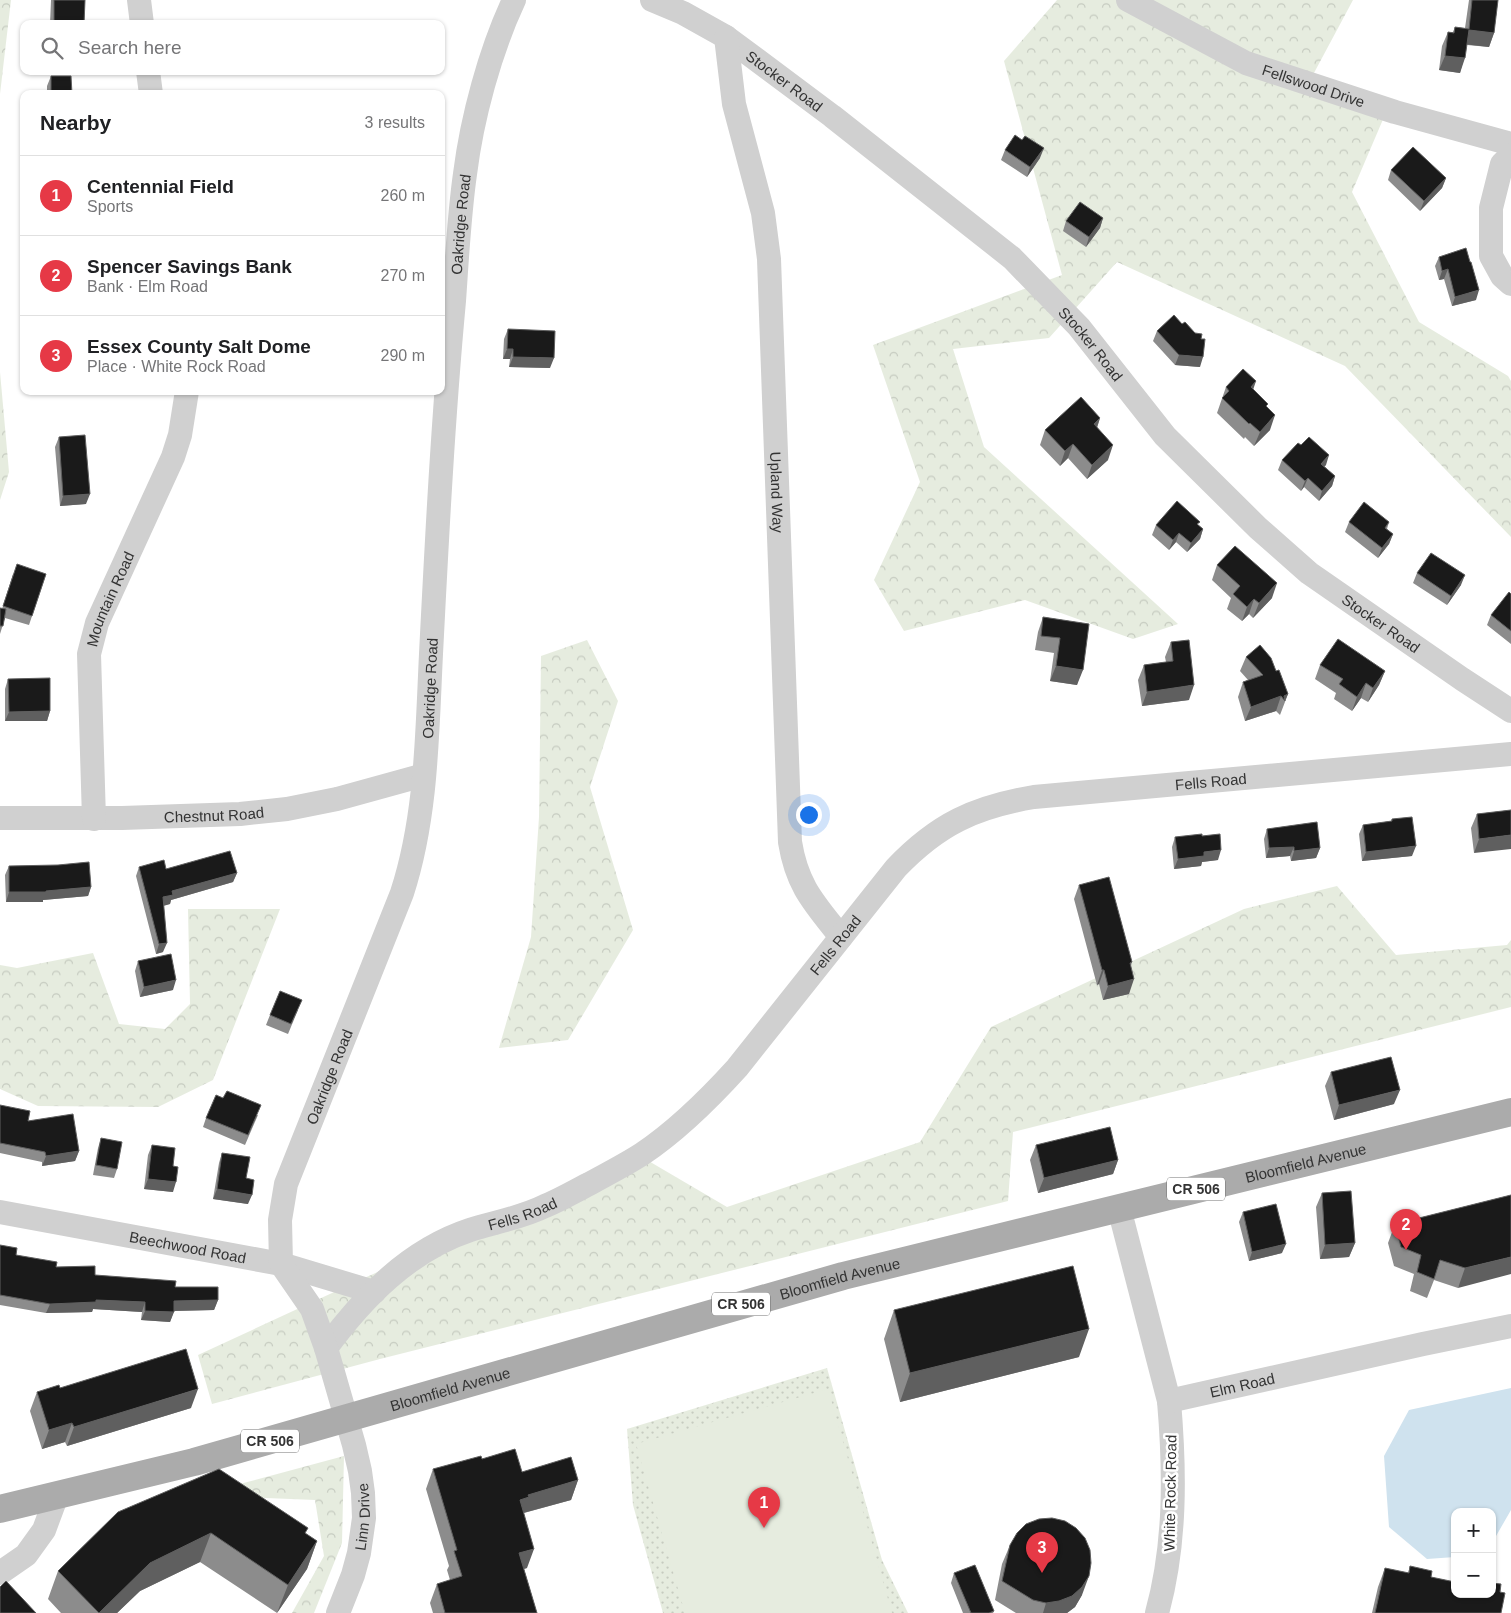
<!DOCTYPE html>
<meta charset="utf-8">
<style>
:root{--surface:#fff;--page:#f6f6f6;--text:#202124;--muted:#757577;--line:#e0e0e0;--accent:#e63946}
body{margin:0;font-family:Helvetica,sans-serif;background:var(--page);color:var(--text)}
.controls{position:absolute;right:15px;bottom:15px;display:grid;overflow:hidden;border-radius:10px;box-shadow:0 1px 4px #0004}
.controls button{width:45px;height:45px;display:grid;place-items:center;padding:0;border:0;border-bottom:1px solid var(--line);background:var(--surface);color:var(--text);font:25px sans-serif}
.you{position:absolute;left:808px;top:814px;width:18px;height:18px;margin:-12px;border:4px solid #fff;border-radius:50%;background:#1a73e8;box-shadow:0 0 0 8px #1a73e833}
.badge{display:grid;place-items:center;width:32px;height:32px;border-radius:50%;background:var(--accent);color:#fff;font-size:16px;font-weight:700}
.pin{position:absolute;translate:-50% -41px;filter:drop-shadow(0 1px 2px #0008)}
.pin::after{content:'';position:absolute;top:26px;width:18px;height:15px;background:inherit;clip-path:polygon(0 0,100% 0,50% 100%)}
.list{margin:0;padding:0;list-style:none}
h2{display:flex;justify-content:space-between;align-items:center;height:65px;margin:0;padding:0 20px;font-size:21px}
h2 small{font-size:16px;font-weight:400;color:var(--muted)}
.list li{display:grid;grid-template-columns:32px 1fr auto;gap:15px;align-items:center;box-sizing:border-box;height:80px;padding:0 20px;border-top:1px solid var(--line)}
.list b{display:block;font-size:19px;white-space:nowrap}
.list p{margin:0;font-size:16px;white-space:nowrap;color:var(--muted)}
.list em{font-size:16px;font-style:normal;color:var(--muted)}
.icon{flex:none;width:28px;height:28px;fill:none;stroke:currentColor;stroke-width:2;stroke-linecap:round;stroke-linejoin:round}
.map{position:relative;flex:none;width:1511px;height:1613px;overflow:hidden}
.search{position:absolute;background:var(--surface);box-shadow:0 1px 4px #0004;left:20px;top:20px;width:425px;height:55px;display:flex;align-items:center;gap:12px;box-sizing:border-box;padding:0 18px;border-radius:10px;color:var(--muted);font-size:19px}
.panel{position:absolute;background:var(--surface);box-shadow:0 1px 4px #0004;left:20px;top:90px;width:425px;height:305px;border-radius:10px}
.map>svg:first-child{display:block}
</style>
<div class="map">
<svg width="1511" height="1613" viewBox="0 0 1511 1613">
<defs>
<pattern id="forest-crowns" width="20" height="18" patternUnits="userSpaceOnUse" patternTransform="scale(1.25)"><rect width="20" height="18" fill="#e6ecdf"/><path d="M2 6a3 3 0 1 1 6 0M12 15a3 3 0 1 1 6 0" fill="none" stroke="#c6cbc0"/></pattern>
<pattern id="park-dots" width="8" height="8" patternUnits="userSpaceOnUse" patternTransform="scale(1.25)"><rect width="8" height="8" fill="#e6ecdf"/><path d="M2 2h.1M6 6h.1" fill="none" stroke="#c6cbc0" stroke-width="1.8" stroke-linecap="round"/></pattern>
</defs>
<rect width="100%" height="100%" fill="#fff"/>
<!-- forest -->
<path fill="url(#forest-crowns)" d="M0 0H11L0 94Z
M1057 0H1353L1307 86 1387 110 1352 192 1419 322 1508 376 1511 381V537L1345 366 1117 262 1049 338 953 349 984 447 1178 624 1133 639 1025 600 904 631 874 580 920 482 873 345 1062 275 1004 61Z
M0 372 9 472 0 500Z
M587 640 618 701 590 787 633 930 568 1040 499 1048 531 937 539 817 541 656Z
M1337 886 1396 955 1507 945 1511 940V1007L1013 1132 1008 1201 380 1359 212 1404 198 1355 635 1153 727 1207 920 1142 991 1027 1244 909Z
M188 909H280L213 1080 158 1107 38 1106 0 1089V965L17 968 93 953 119 1024 165 1029 190 1004Z
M344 1456 342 1543 314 1613H292L324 1556 315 1500 240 1497 236 1485Z"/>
<!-- park -->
<path fill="url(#park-dots)" d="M827 1368 882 1560 908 1613H663L633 1505 627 1429Z"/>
<!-- garden -->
<path fill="#e6ecdf" d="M828 1389 892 1613H685L636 1444Z"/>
<!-- water -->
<path fill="#cfe2ee" d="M1511 1388V1510L1492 1543V1512H1455V1557L1427 1559 1389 1527 1384 1456 1409 1410Z"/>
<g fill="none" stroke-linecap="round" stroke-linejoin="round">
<!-- minor -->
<g stroke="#d0d0d0" stroke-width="24">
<path d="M139 0 142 24"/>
<path id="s1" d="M652 0 683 13 726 37 832 116 1012 258 1079 327 1165 436 1258 528 1309 573 1462 679 1511 711"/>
<path id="s2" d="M1128 0 1246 63 1395 112 1511 144"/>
<path id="s3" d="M726 37 734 104 763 213 769 259 790 842C797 886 814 903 841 937"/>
<path d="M148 71 151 94"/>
<path d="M1511 155 1502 164 1491 208V256L1502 276 1511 284"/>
<path id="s4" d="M0 818H122L240 814 287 809 337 799 424 775"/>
<path id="s5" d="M94 819 89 654 97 623 173 457 180 435 187 391"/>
<path d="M1119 1208 1169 1401C1175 1472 1176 1544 1157 1613"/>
<path id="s6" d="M0 1212 281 1264 374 1292"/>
<path id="s7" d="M326 1348C363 1298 409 1250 470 1230 495 1222 521 1218 545 1206 560 1200 575 1191 589 1184 607 1174 625 1165 642 1154 678 1130 708 1100 737 1068L896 868C938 824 975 807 1034 797L1511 754"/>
<path id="s8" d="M1169 1401 1423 1344 1511 1326"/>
<path d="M0 1573 26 1555 44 1530 57 1495"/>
<path id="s9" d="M338 1613 353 1575 359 1553 364 1518 363 1493 360 1471 354 1445 326 1348 312 1309 281 1264 280 1220 286 1184 402 893C427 816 427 734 431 654 437 536 443 419 454 301 457 259 459 216 465 174 472 118 490 51 514 0"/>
</g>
<!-- major -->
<path stroke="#ababab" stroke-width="28" id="s10" d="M0 1509 194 1462 843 1276 1511 1112"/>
</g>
<!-- wall -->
<path fill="#8c8c8c" d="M51 0H85L84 24H50Z
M1469 0H1498L1494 33 1489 47 1467 45 1460 73 1439 70 1442 46 1448 32H1453L1455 27 1465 28Z
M51 76 72 94H47V86Z
M1022 140 1040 158 1027 177 1001 160 1005 150Z
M1391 170 1446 178 1442 188 1420 211 1388 180Z
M1103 218 1100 228 1086 247 1063 231 1066 221Z
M1439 257 1476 300 1452 306 1444 279 1439 280 1435 266Z
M508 329 550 368 509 367 510 359H503L504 339Z
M1157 331 1200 367 1175 365 1153 341Z
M1226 387 1253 390 1267 407 1270 430 1254 446 1245 437 1244 439 1217 413Z
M1100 418 1097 428 1108 460 1087 479 1068 458 1060 466 1040 445 1045 430Z
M59 437 86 504 60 506 55 447Z
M1282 460 1326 465 1324 466 1335 476 1332 486 1319 501 1304 487 1301 491 1278 470Z
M1349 522H1389L1387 529 1393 534 1389 544 1378 558 1345 532Z
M1156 525H1198L1203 529 1200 539 1187 552 1176 542 1169 550 1152 535Z
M1217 565 1272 598 1253 618 1249 614 1242 621 1227 609 1231 598 1212 580Z
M1417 573 1461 585 1447 605 1413 583Z
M13 574H46L29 625 5 618 0 634V608L2 609Z
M1511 594V644L1487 625 1491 615Z
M1043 617 1089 624 1077 685 1050 681 1054 653 1035 650 1038 632Z
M1171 642 1189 700 1142 706 1138 680 1144 665 1166 662 1165 657Z
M1246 657 1276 671 1288 694 1280 715 1276 711 1245 721 1238 697 1243 682 1248 680 1240 671Z
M1320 665 1385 671 1379 685 1368 702 1361 698 1352 711 1334 699 1336 693 1315 679Z
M8 679 50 711 47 721H5V689Z
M1511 810 1474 853 1471 828 1477 814Z
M1392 819 1412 856 1362 861 1359 834 1363 825 1391 821Z
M1267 829 1320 848 1316 858 1291 861 1290 856 1266 858 1264 839Z
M1202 836 1218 860 1202 862 1201 866 1174 869 1172 847 1175 837Z
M9 866 91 887 88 896 43 900V902H6L5 875Z
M139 867 166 869 237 873 233 882 171 900 170 904 164 905 163 952 156 954 136 876Z
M1079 885 1132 962 1131 966 1129 994 1103 1000 1099 984 1097 985 1074 899Z
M138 961 173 990 140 997 135 971Z
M298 1010 288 1034 266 1025 270 1015Z
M1331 1072 1394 1104 1334 1120 1325 1086Z
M0 1105 79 1151 75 1161 42 1166V1162L0 1153Z
M258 1115 245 1145 203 1127 206 1118Z
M101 1138 117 1169 114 1178 93 1175 98 1148Z
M152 1145 173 1166V1192L144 1189 148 1155Z
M1036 1145 1118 1160 1113 1174 1038 1193 1030 1160Z
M222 1153 246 1178 248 1204 213 1199 219 1163Z
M1322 1193 1355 1243 1349 1257 1320 1259 1316 1207Z
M1511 1195 1458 1288 1434 1280 1427 1298 1410 1291 1414 1274 1394 1266 1388 1243 1395 1224Z
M1243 1212 1282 1253 1249 1261 1239 1222Z
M0 1245 16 1255 56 1267 95 1275 175 1287 218 1300 214 1310 174 1311 170 1322 141 1320 142 1312 93 1309 92 1312 46 1313 0 1305Z
M894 1310 1079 1357 900 1402 884 1339Z
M60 1388 191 1408 67 1446 65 1442 42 1449 30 1411 37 1392Z
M482 1459 522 1472 578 1480 571 1500 524 1513 527 1568 524 1569 537 1613H433L430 1603 437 1584 450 1580 447 1570 449 1566 426 1489 433 1469Z
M118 1512 306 1534 317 1541 307 1569 277 1613 200 1562 140 1591 117 1613H61L48 1599 58 1571Z
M1010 1545 1082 1595 1075 1607 1067 1613H1016L995 1600 1002 1564Z
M1410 1566 1431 1577 1500 1592 1501 1613H1372L1378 1587 1385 1568 1408 1573Z
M954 1573 994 1611 993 1613H963L951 1583Z"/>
<!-- shaded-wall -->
<path fill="#5f5f5f" d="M1469 30 1494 33 1489 47 1463 44Z
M1445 56 1465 58 1460 73 1439 70Z
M1044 148 1040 158 1027 177 1030 167Z
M1446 178 1442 188 1420 211 1424 201Z
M1103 218 1100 228 1086 247 1089 237Z
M1448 269 1444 279 1439 280 1442 271Z
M1479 290 1476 300 1452 306 1455 297Z
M507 349H513L510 359H503Z
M1179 355 1203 357 1200 367 1175 365Z
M513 357 554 358 550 368 509 367Z
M1256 381 1251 396V387Z
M1275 415 1270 430 1254 446 1260 432Z
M1100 418 1095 433 1094 424Z
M1073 444 1068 458 1060 466 1065 451Z
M1113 445 1108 460 1087 479 1092 465Z
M1329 455 1326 465 1318 473 1321 464Z
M1335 476 1332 486 1319 501 1322 491Z
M1308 478 1304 487 1301 491 1305 481Z
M90 494 86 504 60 506 63 496Z
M1203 529 1200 539 1187 552 1191 543Z
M1179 533 1176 542 1169 550 1173 540Z
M1393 534 1389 544 1378 558 1382 548Z
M1465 575 1461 585 1447 605 1451 596Z
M1277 583 1272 598 1253 618 1259 603Z
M1254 599 1249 614 1242 621 1247 607Z
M1056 666 1083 670 1077 685 1050 681Z
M1385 671 1379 685 1368 702 1373 688Z
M1366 683 1361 698 1352 711 1357 697Z
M1194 685 1189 700 1142 706 1147 692Z
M1288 694 1285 701 1284 696Z
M1281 696 1276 711 1245 721 1251 707Z
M50 711 47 721H5L9 712Z
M1511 835V849L1474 853 1479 839Z
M1416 846 1412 856 1362 861 1366 852Z
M1294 847 1290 856 1266 858 1269 848Z
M1320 848 1316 858 1291 861 1294 851Z
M1221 850 1218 860 1202 862 1201 866 1174 869 1178 859 1204 852Z
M237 873 233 882 171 900 170 904 160 907 163 897 172 891Z
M91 887 88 896 43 900V902H6L9 892 46 891Z
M167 943 163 952 156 954 159 944Z
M1102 970H1104L1099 984 1097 985Z
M1134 979 1129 994 1103 1000 1108 986Z
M176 980 173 990 140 997 144 987Z
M1400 1090 1394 1104 1334 1120 1339 1105Z
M79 1151 75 1161 42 1166 46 1156Z
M1118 1160 1113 1174 1038 1193 1044 1178Z
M148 1179 176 1182 173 1192 144 1189Z
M217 1189 252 1195 248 1204 213 1199Z
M1355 1243 1349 1257 1320 1259 1325 1245Z
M1286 1244 1282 1253 1249 1261 1252 1252Z
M1511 1257V1274L1458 1288 1465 1268Z
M96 1300 145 1302 142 1312 93 1309 92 1312 46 1313 50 1304Z
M218 1300 214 1310 171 1311 174 1301Z
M145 1311 174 1312 170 1322 141 1320Z
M1089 1329 1079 1357 900 1402 910 1373Z
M198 1389 191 1408 67 1446 74 1427Z
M72 1423 65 1442 42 1449 49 1430Z
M578 1480 571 1500 523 1513 520 1500 528 1495Z
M211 1533 200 1562 140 1591 117 1613H99L150 1563Z
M317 1541 307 1569 277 1613 288 1585Z
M534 1549 527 1568 512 1572 519 1553Z
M1089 1576 1082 1595 1075 1607 1067 1613H1043L1046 1603Z"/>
<!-- building -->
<path fill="#1a1a1a" stroke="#5f5f5f" d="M54 0H85L84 24H54Z
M1472 0H1498L1494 33 1469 30 1465 58 1445 56 1448 32 1454 33 1455 27 1469 29Z
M51 76H71L72 94H51Z
M1015 135 1022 140 1025 136 1044 148 1030 167 1005 150Z
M1413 147 1446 178 1424 201 1391 170Z
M1080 202 1103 218 1089 237 1066 221Z
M1466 248 1470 262H1471L1479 290 1455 297 1448 269 1442 271 1439 257Z
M1174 315 1182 324 1185 322 1195 333 1202 334 1201 339H1205L1203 357 1179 355 1157 331Z
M508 329 555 331 554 358 513 357V349H507Z
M1243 369 1256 381 1251 387 1268 404 1266 406 1275 415 1260 432 1250 423 1249 424 1222 398 1229 391 1226 387Z
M1081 397 1100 418 1094 424 1113 445 1092 465 1073 444 1065 451 1045 430Z
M85 435 90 494 63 496 59 437Z
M1309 437 1329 455 1321 464 1335 476 1322 491 1308 478 1305 481 1282 460 1298 443 1301 445Z
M1177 501 1200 522 1197 524 1203 529 1191 543 1179 533 1173 540 1156 525Z
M1364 502 1389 522 1385 528 1393 534 1382 548 1349 522Z
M1235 546 1277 583 1259 603 1254 599 1247 607 1233 594 1240 586 1217 565Z
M1431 553 1465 575 1451 596 1417 573Z
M17 564 46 574 32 616 3 606Z
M1509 592 1511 594V631L1491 615Z
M0 608 6 609 3 626H0Z
M1043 617 1089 624 1083 670 1056 666 1060 638 1041 636Z
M1338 639 1385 671 1373 688 1366 683 1357 697 1339 684 1343 679 1320 665Z
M1189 640 1194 685 1147 692 1144 665 1173 661 1171 642Z
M1260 645 1271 658 1276 671 1279 670 1288 694 1284 696 1285 701 1281 696 1251 707 1243 682 1263 675 1246 657Z
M50 678V711L9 712 8 679Z
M1511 810V835L1479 839 1477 814Z
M1412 817 1416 846 1366 852 1363 825 1392 821V819Z
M1317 822 1320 848 1294 851V847L1269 848 1267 829Z
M1202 834V836L1220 834 1221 850 1204 852V856L1178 859 1175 837Z
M230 851 237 873 172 891 173 895 163 897 167 943 159 944 139 867 164 860 166 869Z
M89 862 91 887 46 891V892H9V866L58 865Z
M1109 877 1132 962 1130 963 1134 979 1108 986 1104 970H1102L1079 885Z
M171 954 176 980 144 987 138 961Z
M280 991 302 1000 291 1024 270 1015Z
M1391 1057 1400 1090 1339 1105 1331 1072Z
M227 1091 261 1105 248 1135 206 1118 216 1095 223 1098Z
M0 1105 30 1111 28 1121 73 1114 79 1151 46 1156 45 1152 0 1143Z
M1110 1127 1118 1160 1044 1178 1036 1145Z
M101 1138 122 1142 117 1169 96 1165Z
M152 1145 175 1148 173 1166 178 1167 176 1182 148 1179Z
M222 1153 250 1157 246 1178 254 1180 252 1195 217 1189Z
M1351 1191 1355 1243 1325 1245 1322 1193Z
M1511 1195V1257L1465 1268 1440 1260 1434 1279 1417 1272 1421 1255 1401 1247 1395 1224Z
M1276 1204 1286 1244 1252 1252 1243 1212Z
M0 1245 17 1248 16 1255 57 1262 56 1267 95 1266V1275L176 1281 175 1287H218V1300L174 1301V1312L145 1311V1302L96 1300V1302L50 1304 0 1295Z
M1073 1266 1089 1329 910 1373 894 1310Z
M186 1349 198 1389 74 1427 72 1423 49 1430 37 1392 59 1385 60 1388Z
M515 1449 522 1472 571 1457 578 1480 528 1495 529 1497 520 1500 534 1549 519 1553 537 1613H445L437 1584 462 1576 454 1551 457 1550 433 1469 481 1456 482 1459Z
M219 1469 308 1528 305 1533 317 1541 288 1585 211 1533 150 1563 99 1613 58 1571 118 1512Z
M1052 1518 1065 1521 1076 1528 1085 1538 1090 1550 1091 1563 1089 1576 1082 1587 1072 1596 1059 1601 1046 1603 1033 1600 1002 1581 1010 1545 1017 1533 1026 1524 1039 1519Z
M975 1565 994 1611 989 1613H971L954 1573Z
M1410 1566 1432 1571 1431 1577 1455 1582V1594H1492V1583L1501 1584 1500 1592 1505 1593 1501 1613H1375L1385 1568 1409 1573Z
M6 1581 36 1613H0V1587Z"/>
<g text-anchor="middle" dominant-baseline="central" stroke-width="5" stroke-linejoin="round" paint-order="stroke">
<!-- shield labels -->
<g fill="#fff" stroke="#707070" stroke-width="1">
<rect x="1167" y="1177.5" width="58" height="23" rx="4"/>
<rect x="712" y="1292.5" width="58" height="23" rx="4"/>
<rect x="241" y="1429.5" width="58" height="23" rx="4"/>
</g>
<g font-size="14" font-weight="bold" fill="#333">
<text x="1196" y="1189">CR 506</text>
<text x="741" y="1304">CR 506</text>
<text x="270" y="1441">CR 506</text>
</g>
<!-- street labels -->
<g font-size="15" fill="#333" stroke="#fff">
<text stroke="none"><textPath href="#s1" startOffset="156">Stocker Road</textPath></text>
<text stroke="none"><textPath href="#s2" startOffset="205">Fellswood Drive</textPath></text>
<text stroke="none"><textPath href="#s9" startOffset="1436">Oakridge Road</textPath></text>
<text stroke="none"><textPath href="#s1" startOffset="561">Stocker Road</textPath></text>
<text stroke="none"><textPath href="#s3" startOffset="460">Upland Way</textPath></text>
<text stroke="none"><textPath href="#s5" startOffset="224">Mountain Road</textPath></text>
<text stroke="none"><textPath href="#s1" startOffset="966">Stocker Road</textPath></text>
<text stroke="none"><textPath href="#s9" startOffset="971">Oakridge Road</textPath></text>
<text stroke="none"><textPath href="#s7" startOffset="1098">Fells Road</textPath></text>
<text stroke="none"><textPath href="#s4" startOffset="214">Chestnut Road</textPath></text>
<text stroke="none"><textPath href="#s7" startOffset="664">Fells Road</textPath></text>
<text stroke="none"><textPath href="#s9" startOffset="566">Oakridge Road</textPath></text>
<text stroke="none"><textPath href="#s10" startOffset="1351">Bloomfield Avenue</textPath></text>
<text stroke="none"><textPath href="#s7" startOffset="244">Fells Road</textPath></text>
<text stroke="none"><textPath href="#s6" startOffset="191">Beechwood Road</textPath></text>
<text stroke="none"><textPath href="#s10" startOffset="871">Bloomfield Avenue</textPath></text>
<text stroke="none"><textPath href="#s8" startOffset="75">Elm Road</textPath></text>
<text stroke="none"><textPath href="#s10" startOffset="466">Bloomfield Avenue</textPath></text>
<text transform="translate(1170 1493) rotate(-89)">White Rock Road</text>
<text stroke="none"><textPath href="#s9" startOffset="100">Linn Drive</textPath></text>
</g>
</g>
</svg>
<div class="controls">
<button>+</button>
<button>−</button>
</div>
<div class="you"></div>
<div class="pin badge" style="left:764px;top:1528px">1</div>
<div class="pin badge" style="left:1406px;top:1250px">2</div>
<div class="pin badge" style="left:1042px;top:1573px">3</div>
<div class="search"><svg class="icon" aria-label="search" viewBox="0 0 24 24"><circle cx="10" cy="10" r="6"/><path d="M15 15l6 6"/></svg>Search here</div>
<section class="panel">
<h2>Nearby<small>3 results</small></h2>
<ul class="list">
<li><span class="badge">1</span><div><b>Centennial Field</b><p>Sports</p></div><em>260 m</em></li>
<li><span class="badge">2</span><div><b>Spencer Savings Bank</b><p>Bank · Elm Road</p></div><em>270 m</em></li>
<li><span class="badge">3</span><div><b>Essex County Salt Dome</b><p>Place · White Rock Road</p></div><em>290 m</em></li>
</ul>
</section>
</div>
